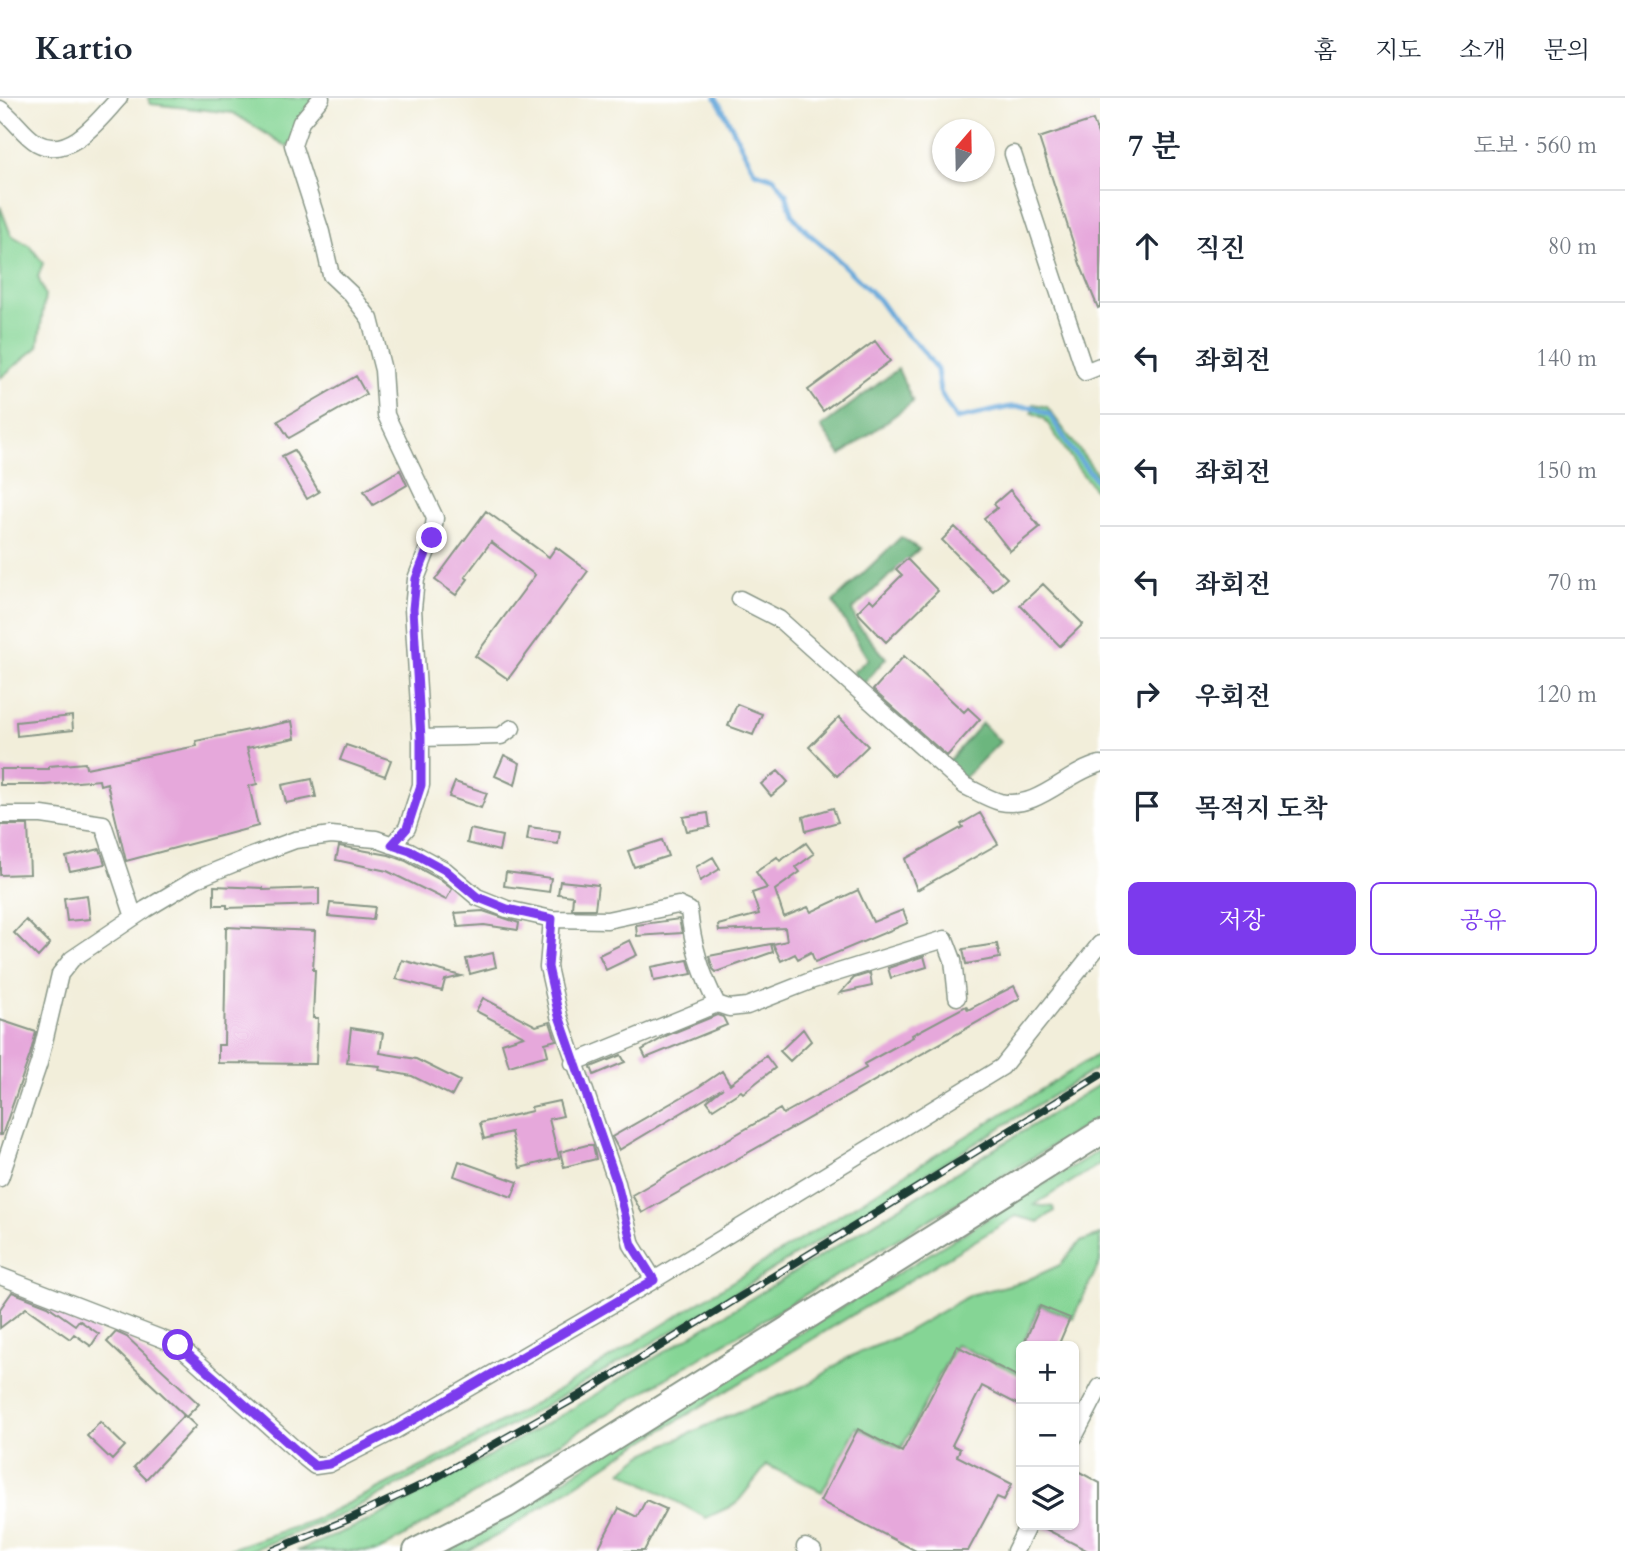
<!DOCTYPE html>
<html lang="ko">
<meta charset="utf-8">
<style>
:root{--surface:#fff;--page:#f2f2f3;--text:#1f2937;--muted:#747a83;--line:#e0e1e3;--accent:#7c3aed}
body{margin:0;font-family:Cardo,"Noto Serif KR",serif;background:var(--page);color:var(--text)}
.controls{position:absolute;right:21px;bottom:21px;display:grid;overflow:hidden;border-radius:10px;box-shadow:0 2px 5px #0004}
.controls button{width:63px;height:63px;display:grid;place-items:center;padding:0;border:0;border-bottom:2px solid var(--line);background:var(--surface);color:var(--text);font:35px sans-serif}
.compass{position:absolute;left:932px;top:21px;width:63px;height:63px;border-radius:50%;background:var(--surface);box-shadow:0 2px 5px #0004;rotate:20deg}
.stop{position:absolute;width:21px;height:21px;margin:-16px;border:5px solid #7c3aed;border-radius:50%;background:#fff}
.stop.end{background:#7c3aed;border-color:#fff;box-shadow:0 2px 7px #0008}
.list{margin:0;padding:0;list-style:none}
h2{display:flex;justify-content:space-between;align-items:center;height:91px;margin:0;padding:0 28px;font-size:30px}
h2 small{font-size:23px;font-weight:400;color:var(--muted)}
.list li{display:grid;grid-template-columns:46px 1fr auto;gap:21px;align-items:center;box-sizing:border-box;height:112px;padding:0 28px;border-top:2px solid var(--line)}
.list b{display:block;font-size:26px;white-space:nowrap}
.list em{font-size:23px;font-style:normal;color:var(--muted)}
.actions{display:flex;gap:14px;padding:21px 28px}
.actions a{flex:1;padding:16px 0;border:2px solid var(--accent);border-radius:10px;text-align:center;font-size:24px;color:var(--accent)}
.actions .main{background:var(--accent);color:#fff}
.icon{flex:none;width:38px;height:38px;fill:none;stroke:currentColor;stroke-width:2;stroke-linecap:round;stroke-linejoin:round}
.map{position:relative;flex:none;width:1100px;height:1453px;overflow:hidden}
header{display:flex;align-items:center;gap:42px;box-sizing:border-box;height:98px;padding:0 35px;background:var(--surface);border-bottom:2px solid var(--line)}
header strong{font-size:33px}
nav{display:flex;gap:38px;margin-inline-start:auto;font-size:24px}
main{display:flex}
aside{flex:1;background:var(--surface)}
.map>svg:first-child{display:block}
</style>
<header>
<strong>Kartio</strong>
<nav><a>홈</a><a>지도</a><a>소개</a><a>문의</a></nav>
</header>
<main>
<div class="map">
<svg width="1100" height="1453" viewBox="0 0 1100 1453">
<rect width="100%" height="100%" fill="#fff"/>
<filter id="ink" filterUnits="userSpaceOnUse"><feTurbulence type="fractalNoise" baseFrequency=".0143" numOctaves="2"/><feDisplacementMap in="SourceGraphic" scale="14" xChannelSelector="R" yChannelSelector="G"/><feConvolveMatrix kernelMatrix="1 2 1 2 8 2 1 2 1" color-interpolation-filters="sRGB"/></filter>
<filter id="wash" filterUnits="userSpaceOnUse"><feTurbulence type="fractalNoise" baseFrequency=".00686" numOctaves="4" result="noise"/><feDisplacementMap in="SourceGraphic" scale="28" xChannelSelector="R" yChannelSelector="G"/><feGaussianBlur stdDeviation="1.57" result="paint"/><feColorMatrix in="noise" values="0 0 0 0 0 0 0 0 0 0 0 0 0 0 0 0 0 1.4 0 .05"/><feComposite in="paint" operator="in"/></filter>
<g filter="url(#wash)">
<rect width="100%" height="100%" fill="#f2eeda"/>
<!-- green -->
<path fill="#85d595" stroke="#528964" stroke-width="2" d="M148 0H317L288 49 233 15 151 6Z
M0 108 11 137 30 148 43 165 38 179 45 197 38 249 0 280Z
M1034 306 1047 309 1100 380V398L1077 369 1044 320 1032 315Z
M1100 955V968L683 1227 505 1331 343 1416 249 1453H224L314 1422 425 1367 555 1294Z
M1100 986V1019L386 1449 378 1453H297L366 1424 426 1393 565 1315Z
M1100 1052V1066L1034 1107 1053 1109 1054 1113 1039 1124 1016 1118 629 1352 500 1436 468 1453H447L490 1430 626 1341Z
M1100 1137V1164L1073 1220 1040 1207 1017 1259 1021 1262V1277L956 1246 901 1351 857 1329 822 1394 767 1367 736 1406 706 1420 622 1373 642 1357 726 1319 809 1286 847 1260 897 1239 970 1197 1025 1183 1060 1167 1080 1144Z"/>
<!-- forest -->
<path fill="#6cb67e" stroke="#467a59" stroke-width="2" d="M898 271 913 304 841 357 821 329Z
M901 439 919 451 852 512 858 527 886 560 860 590 853 574 868 561 833 504Z
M982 625 1000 644 962 682 946 666Z"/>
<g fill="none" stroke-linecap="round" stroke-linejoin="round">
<!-- stream -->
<path stroke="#66a8da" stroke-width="5" d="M716 0C731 24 741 50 755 74L774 80 786 96 793 118 809 136 828 152 879 202 896 226 922 251 937 272 940 294 956 321 1010 309H1033L1050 317 1071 351 1100 387"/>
</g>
<g id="blocks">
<!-- building -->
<path fill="#e6a8db" d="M1093 22 1100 42V209L1098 210 1080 166 1039 40Z
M875 243 890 263 823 313 808 292Z
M356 278 366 296 289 340 278 323Z
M294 352 319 394 307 401 282 358Z
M400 372 407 387 373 407 364 393Z
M1010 392 1040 429 1010 453 984 420 997 410 994 406Z
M486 413 549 459 556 449 588 473 508 581 475 558 535 477 491 444 465 479 468 481 456 497 435 482Z
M955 429 1007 480 993 493 942 442Z
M907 461 938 493 886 544 857 514 870 501 874 505 902 477 896 471Z
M1043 486 1083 526 1060 548 1020 507Z
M904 558 964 614 968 610 980 621 947 658 873 592Z
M737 606 762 616 753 637 728 628Z
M72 618 73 632 17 638 16 624Z
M839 619 868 648 837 678 809 649Z
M292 623 295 640 247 650 257 686 249 688 258 728 126 763 107 685 100 687 99 682 45 687H0V671H49V668L85 665 86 670 197 648 196 643Z
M346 647 391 662 385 678 340 662Z
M504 657 520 665 515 687 495 678Z
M778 673 788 684 771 698 761 686Z
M312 681 316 699 286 705 282 687Z
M455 684 487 695 481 710 449 699Z
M833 710 838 724 806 733 803 719Z
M708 715 710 729 687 733 683 719Z
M980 715 998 746 917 792 905 761 963 729 961 726Z
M0 727H28L30 776 0 777Z
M529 729 560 733 558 746 527 742Z
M470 731 502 738 499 753 467 745Z
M662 742 668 758 634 769 628 753Z
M806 745 814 756 796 769 800 774 775 792 784 819 808 809 811 814 858 792 873 824 903 812 908 825 815 864 811 854 798 861 795 856 781 863 773 846 787 843 785 830 719 833 718 827 759 816 752 795 767 790 756 774 777 759 780 763Z
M339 748 389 757 406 763 439 781 452 791 446 802 387 773 336 762Z
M100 751 105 766 70 773 66 759Z
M713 759 720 771 700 783 696 769Z
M506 774 551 780 549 794 504 788Z
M560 783 598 787 595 811H572L573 798 558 796Z
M214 788 263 790V792L319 790V807L227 810V807H214Z
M87 797 90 821 67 823 64 800Z
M330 805 375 809 373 822 328 818Z
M483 813 519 825 518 832 484 827 458 829 455 815Z
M679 821 682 835 637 838 636 827Z
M26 822 50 846 38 859 14 835Z
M226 829 315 833 313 872H315L313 920H318L316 966 218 965V947H224Z
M630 842 637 857 606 872 599 857Z
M771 846 773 854 716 874 713 871 709 858Z
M997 846 1000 860 966 866 963 851Z
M493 855 496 869 470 876 466 861Z
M924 858 927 869 891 880 888 870Z
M402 862 461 878 445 882 442 893 396 881Z
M688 862 692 876 654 883 651 869Z
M870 875 872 888 840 895 854 880Z
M1014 888 1020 900 642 1115 632 1097 780 1011 783 1016 866 970 864 966 913 939 912 937 966 908 968 912Z
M483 900 536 928 550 924 556 942 545 945 548 957 509 968 502 945 524 938 476 913Z
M717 917 723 919 727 927 646 960 642 952 668 937Z
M0 922 36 934 30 957 2 1037H0Z
M351 930 383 935 380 955 416 961 460 983 452 998 412 978 379 972 380 968 347 965Z
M803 931 811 943 790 963 780 953Z
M621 957 625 964 594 977 591 969Z
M766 958 775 970 743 995 741 993 713 1011 707 1003 723 990 619 1052 612 1039 694 992 722 973 730 986Z
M559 1003 563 1018 549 1021 559 1060 520 1070 511 1034 484 1041 480 1025 532 1013 531 1009Z
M587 1047H593L596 1061 564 1069 560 1054Z
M459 1063 518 1084 512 1099 454 1078Z
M12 1194 48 1208 75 1227 79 1222 99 1236 91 1248 74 1236 70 1241 26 1210 0 1230V1211Z
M1040 1208 1070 1220 1058 1248H1023Z
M116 1234 127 1239 199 1306 186 1319 107 1244Z
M957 1248 1021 1280V1308L982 1288 952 1347 960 1351 957 1358 1012 1386 1004 1402 997 1399 968 1453H916L820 1403 858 1331 902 1354Z
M184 1317 196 1328 146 1381 134 1369Z
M100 1324 125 1348 112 1362 87 1338Z
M1074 1371 1100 1385V1453H1088L1038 1427H1074Z
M646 1402 666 1411 644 1453H597L619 1410 637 1419Z"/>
</g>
</g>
<g filter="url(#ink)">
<use href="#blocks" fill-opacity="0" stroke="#889687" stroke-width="2"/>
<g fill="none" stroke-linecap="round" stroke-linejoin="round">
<defs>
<path id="minor" d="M321 0 301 24 293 47 321 134 331 177 351 196 370 221 383 272 386 317 435 420 432 440 416 481 413 511 421 640V687L407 730 392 747
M0 11C14 20 23 37 37 45 70 63 100 20 119 0
M1013 56 1085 274 1100 268
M740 501 779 521 965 688C976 693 988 701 1000 704 1039 712 1065 675 1100 666
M421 640 501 638 512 630
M0 717H42L103 726 134 819
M552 821 548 869 559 918 617 1085 632 1147 654 1182
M573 965 717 906
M0 1080 39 965 60 876 72 861 146 811 196 781 252 758 295 742 331 737 376 741 410 753 445 772 477 799 507 811 552 821 607 822 678 807 689 812C692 844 702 878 717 906L729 910 747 908 813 882 945 841 953 862 957 899
M0 1178 178 1247 305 1360 315 1368 329 1366 394 1333 654 1182 1002 969 1100 846
M1074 1339 1100 1289
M805 1449 813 1453
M1015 1453 1028 1427"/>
<path id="primary" d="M416 1453 507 1407 1100 1035"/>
</defs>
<!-- minor casing -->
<use href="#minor" stroke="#889687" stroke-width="19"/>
<!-- primary casing -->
<use href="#primary" stroke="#889687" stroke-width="28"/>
<!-- minor -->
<use href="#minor" stroke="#fff" stroke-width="16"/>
<!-- primary -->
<use href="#primary" stroke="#fff" stroke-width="24"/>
<defs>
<path id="rail" d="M272 1453 349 1421 428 1384 579 1298 1100 977"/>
</defs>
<!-- rail casing -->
<use href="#rail" stroke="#1f3d34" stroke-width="8"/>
<!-- rail -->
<use href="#rail" stroke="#fff" stroke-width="5" stroke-dasharray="16" stroke-linecap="butt"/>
</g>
</g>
<g fill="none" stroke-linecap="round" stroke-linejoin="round" filter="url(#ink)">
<!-- route -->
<path stroke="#7c3aed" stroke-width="9" d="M178 1247 305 1360 315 1368 329 1366 394 1333 654 1182 632 1147 617 1085 559 918 548 869 552 821 507 811 477 799 445 772 410 753 392 747 407 730 421 687V640L413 511 416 481 432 440"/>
</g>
</svg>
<div class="controls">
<button>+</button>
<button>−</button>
<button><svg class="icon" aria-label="layers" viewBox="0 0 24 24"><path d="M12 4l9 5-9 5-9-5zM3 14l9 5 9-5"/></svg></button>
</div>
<svg class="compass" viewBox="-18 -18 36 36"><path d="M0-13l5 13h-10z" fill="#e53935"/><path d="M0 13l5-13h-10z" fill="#747a83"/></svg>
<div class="stop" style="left:178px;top:1247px"></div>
<div class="stop end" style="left:432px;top:440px"></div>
</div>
<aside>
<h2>7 분<small>도보 · 560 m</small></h2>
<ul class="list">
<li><svg class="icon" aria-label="ahead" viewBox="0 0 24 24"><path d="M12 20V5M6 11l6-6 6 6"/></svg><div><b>직진</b></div><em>80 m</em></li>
<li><svg class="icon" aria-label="left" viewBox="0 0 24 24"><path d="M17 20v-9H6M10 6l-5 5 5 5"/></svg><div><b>좌회전</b></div><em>140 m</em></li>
<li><svg class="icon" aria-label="left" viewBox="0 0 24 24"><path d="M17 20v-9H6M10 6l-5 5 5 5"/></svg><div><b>좌회전</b></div><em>150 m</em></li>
<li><svg class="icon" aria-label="left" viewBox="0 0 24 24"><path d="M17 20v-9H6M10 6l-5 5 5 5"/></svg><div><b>좌회전</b></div><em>70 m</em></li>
<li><svg class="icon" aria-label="right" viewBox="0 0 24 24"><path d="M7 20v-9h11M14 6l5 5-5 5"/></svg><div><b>우회전</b></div><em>120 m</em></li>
<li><svg class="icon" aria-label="arrive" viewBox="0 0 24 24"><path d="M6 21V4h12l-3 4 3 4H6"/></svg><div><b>목적지 도착</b></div></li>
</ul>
<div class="actions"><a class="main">저장</a><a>공유</a></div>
</aside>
</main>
